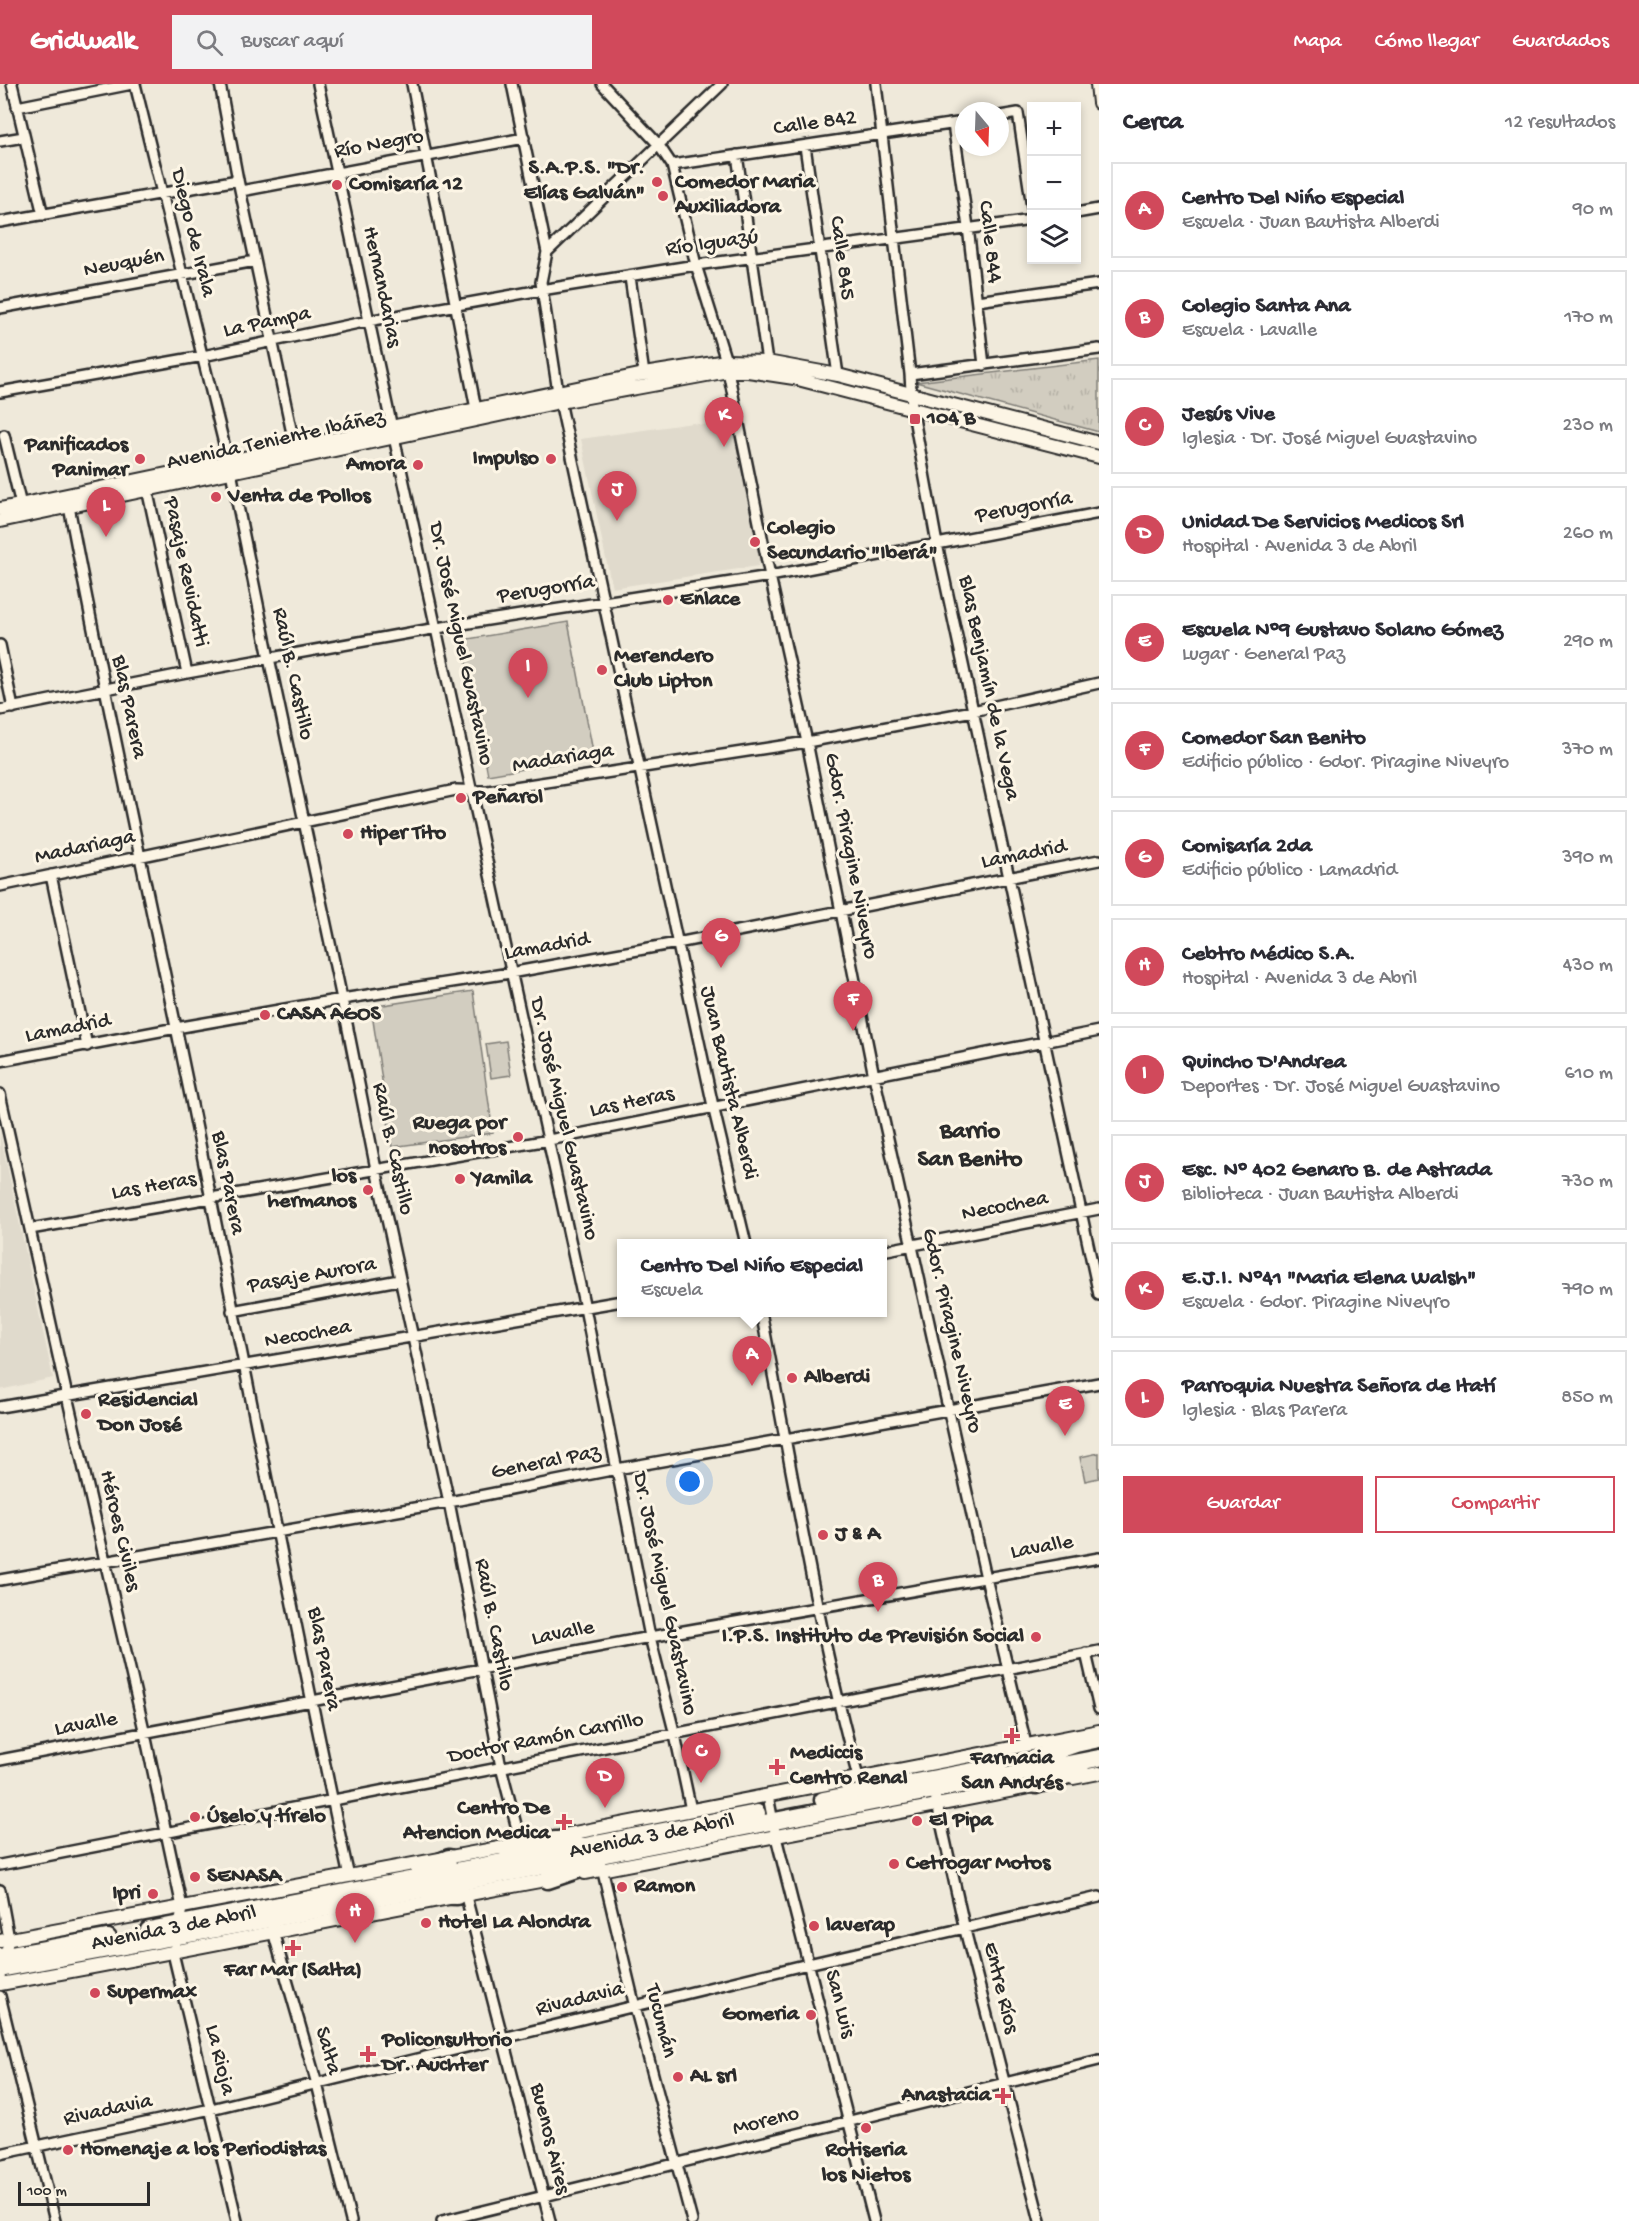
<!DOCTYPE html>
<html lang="es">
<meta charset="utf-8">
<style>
:root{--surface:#fff;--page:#f2f2f3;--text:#2b2b33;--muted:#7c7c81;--line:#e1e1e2;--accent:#d1495b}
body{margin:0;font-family:"Gochi Hand",sans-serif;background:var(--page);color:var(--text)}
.controls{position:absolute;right:18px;top:18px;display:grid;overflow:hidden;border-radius:0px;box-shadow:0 3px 9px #0003}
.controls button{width:54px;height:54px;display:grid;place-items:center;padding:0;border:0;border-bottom:2px solid var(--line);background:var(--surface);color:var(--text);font:30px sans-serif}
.compass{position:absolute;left:955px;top:18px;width:54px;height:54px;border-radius:50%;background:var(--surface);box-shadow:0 3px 9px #0003;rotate:161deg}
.scale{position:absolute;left:18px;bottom:15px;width:132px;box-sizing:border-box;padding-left:6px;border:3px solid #2b2b2b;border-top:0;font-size:16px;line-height:21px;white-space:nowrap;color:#2b2b2b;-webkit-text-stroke:4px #fcf5e5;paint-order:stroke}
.you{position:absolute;left:690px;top:1398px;width:21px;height:21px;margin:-15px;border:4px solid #fff;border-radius:50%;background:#1a73e8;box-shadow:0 0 0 9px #1a73e833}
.badge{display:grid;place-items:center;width:39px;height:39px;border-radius:50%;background:var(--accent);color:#fff;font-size:20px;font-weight:700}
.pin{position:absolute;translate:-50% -50px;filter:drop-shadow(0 2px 3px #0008)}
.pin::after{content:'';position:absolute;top:32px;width:21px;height:18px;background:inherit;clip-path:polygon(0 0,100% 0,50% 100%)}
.popup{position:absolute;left:617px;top:1155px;width:270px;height:78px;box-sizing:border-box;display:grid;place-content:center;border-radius:0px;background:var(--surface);filter:drop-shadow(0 2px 4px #0005);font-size:20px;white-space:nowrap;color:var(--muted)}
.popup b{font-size:22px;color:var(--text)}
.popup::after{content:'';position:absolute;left:50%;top:100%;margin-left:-12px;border:12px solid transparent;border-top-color:var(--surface)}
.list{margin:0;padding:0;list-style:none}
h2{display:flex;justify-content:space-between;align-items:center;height:78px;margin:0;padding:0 24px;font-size:26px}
h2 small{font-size:20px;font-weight:400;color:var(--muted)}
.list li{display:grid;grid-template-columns:39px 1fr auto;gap:18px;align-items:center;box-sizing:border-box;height:96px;margin:0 12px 12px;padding:0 12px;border:2px solid var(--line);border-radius:0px}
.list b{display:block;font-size:22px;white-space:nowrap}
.list p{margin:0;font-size:20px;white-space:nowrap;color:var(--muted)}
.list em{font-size:20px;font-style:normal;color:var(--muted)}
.actions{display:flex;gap:12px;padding:18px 24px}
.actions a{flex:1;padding:14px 0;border:2px solid var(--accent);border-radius:0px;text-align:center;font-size:21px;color:var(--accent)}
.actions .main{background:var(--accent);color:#fff}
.icon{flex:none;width:33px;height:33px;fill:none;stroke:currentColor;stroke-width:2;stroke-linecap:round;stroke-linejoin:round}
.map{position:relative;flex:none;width:1099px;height:2137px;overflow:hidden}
header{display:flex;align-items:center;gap:36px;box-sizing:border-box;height:84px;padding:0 30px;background:var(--accent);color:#fff}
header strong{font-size:28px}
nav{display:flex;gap:33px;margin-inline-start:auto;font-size:21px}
.search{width:420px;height:54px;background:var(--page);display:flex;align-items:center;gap:15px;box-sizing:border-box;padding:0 21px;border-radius:0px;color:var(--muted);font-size:22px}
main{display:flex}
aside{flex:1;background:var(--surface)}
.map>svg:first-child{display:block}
</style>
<header>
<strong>Gridwalk</strong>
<div class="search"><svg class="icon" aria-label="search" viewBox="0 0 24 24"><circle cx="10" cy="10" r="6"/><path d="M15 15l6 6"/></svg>Buscar aquí</div>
<nav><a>Mapa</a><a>Cómo llegar</a><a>Guardados</a></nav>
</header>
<main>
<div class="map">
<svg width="1099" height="2137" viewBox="0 0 1099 2137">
<defs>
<pattern id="park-tufts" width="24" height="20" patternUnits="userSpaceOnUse" patternTransform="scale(1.5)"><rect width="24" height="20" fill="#d2cdc0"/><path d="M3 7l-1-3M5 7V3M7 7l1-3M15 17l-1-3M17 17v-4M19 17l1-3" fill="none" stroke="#b4b0a5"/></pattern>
</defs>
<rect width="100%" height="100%" fill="#efe9da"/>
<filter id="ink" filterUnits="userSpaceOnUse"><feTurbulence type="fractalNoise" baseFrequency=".0167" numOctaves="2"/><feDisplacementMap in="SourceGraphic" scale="12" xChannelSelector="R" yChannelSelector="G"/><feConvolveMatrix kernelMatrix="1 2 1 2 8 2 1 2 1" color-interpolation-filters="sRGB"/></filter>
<g filter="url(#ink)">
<!-- built -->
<path fill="#e0dacc" d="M733 334 761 475 758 482 612 504 581 355 693 339 703 341Z
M0 1049 53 1294 0 1306Z"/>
<!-- park -->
<path fill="url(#park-tufts)" stroke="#7e7c76" stroke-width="1.5" d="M1099 276V348L916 298Z"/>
<!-- pitch -->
<path fill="#d2cdc0" stroke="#7e7c76" stroke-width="1.5" d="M568 538 594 673 488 691 462 556Z
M473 907 493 1049 392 1063 371 923Z
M506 957 511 991 491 994 486 960Z
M1099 1369V1394L1085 1397 1080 1373Z"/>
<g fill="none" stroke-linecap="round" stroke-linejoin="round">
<defs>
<path id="street" d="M12 0 43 131
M135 0 231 388 269 574 342 915 376 1085 449 1418 501 1683 521 1760
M220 0 238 96 296 368
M318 0 392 344
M412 0 477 330
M512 0 547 168
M602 0 658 60 672 81 696 181 726 277 770 492 807 658 874 992 986 1494 1026 1660
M722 0 547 168 541 198 558 308 713 1022 746 1160
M876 0 910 290 912 323 937 460 1099 1211
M17 23 132 0
M1000 32 1018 29 1032 123
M953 40 968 143 984 281
M0 57 24 53
M805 62 838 291
M737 71 767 278
M672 81 964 38
M241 107 524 54
M1076 129 1099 125
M0 138 238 96
M630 193 644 290
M977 217 1099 200
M0 224 255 177
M910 290 1099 265
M0 308 203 272 368 237 541 206 696 181 1032 136
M4 351 21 421
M394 353 585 1224 650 1553 675 1651 691 1726
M146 400 187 589
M68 417C101 593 139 768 176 943 235 1226 287 1510 349 1793
M0 561 13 624
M0 626 187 589 437 544 770 492 1099 429
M51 791 87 962
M0 802 456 706 488 707 807 658 973 627 1099 599
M0 977 176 944 342 915 510 889 677 859 1099 776
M0 1010 67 1312 145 1650 182 1823 179 1843
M30 1145 549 1056 1099 947
M882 1167 1099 1125
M232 1227 399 1196
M761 1228C792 1384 816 1541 858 1693
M0 1323 622 1217
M0 1496 449 1418 617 1385 1099 1299
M1086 1569 1099 1625
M0 1676 650 1553 1099 1474
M933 1702 965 1846 1040 2137
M768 1712 776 1753 874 2137
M601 1780 635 1923 692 2137
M0 1781 1099 1567
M464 1805 550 2137
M0 1806 9 1855 0 1893
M272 1844 317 2000 351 2137
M175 1862 173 1869 237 2137
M0 1912 55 2137
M0 2070 211 2025 808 1880 1099 1813
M442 2137 1099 1976"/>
<path id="secondary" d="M1097 0 1099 19
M0 425 644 290 726 277 767 278 838 291 1099 359
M0 437 560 318 728 287H748L794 294 1099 373
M1073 1694 1099 1689
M564 1751 1099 1647
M585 1789 1045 1700
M0 1857 515 1761
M0 1900C186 1867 370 1828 556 1794"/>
<path id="highway" d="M1027 1677 1076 1660 1099 1655
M1036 1701 1081 1687
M823 1716 998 1682
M508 1768 539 1757 574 1755
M419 1786 449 1774
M548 1796 592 1781
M430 1811 457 1812
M149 1846 757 1729
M0 1873 108 1854
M0 1885 281 1833 1099 1674"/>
</defs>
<!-- street casing -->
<use href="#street" stroke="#2b2b2b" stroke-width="14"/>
<!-- secondary casing -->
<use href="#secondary" stroke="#2b2b2b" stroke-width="16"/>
<!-- highway casing -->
<use href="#highway" stroke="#2b2b2b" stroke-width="21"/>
<!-- street -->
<use href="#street" stroke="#fcf5e5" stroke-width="9"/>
<!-- secondary -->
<use href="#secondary" stroke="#fcf5e5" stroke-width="12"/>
<!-- highway -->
<use href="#highway" stroke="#fcf5e5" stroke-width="16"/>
</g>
</g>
<!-- markers -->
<g fill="#d1495b" stroke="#fcf5e5" stroke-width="2">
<circle cx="657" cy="98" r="6"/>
<circle cx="337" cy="101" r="6"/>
<circle cx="663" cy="112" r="6"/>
<rect x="909" y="329" width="12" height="12" rx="3"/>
<circle cx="140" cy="375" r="6"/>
<circle cx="551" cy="375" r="6"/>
<circle cx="418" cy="381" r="6"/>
<circle cx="216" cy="413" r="6"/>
<circle cx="755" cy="458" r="6"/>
<circle cx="668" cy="516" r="6"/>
<circle cx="602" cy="586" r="6"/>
<circle cx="461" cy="714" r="6"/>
<circle cx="348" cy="750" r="6"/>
<circle cx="265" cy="931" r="6"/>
<circle cx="518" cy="1053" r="6"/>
<circle cx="460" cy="1095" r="6"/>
<circle cx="368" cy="1106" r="6"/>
<circle cx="792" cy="1294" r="6"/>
<circle cx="86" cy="1330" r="6"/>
<circle cx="823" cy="1451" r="6"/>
<circle cx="1036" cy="1553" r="6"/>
<path d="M1009 1643h6v6h6v6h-6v6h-6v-6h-6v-6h6z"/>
<path d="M774 1674h6v6h6v6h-6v6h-6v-6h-6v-6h6z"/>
<circle cx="195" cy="1733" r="6"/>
<circle cx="917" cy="1737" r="6"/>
<path d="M561 1729h6v6h6v6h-6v6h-6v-6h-6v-6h6z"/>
<circle cx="894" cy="1780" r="6"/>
<circle cx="195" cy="1793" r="6"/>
<circle cx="622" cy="1803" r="6"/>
<circle cx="153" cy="1810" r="6"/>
<circle cx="426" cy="1839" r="6"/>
<circle cx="814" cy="1842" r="6"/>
<path d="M290 1855h6v6h6v6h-6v6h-6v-6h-6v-6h6z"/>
<circle cx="95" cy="1909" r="6"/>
<circle cx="811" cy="1931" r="6"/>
<path d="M365 1961h6v6h6v6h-6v6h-6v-6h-6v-6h6z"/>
<circle cx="678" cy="1993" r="6"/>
<path d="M1000 2003h6v6h6v6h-6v6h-6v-6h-6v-6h6z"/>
<circle cx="866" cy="2044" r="6"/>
<circle cx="68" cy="2066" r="6"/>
</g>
<g text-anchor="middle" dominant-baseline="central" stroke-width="6" stroke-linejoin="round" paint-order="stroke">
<!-- street labels -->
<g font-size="22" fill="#2b2b2b" stroke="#fcf5e5">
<text transform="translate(815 40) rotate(-8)">Calle 842</text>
<text transform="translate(379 61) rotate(-10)">Río Negro</text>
<text transform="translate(192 149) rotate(76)">Diego de Irala</text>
<text transform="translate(989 158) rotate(83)">Calle 844</text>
<text transform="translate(712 160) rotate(-8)">Río Iguazú</text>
<text transform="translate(841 174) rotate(82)">Calle 845</text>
<text transform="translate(124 180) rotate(-11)">Neuquén</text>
<text transform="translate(381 203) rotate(78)">Hernandarias</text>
<text transform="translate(267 239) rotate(-12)">La Pampa</text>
<text transform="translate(276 357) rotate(-12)">Avenida Teniente Ibáñez</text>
<text transform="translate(1024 424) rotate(-11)">Perugorría</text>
<text transform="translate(185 488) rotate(78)">Pasaje Revidatti</text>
<text transform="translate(546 506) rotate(-9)">Perugorría</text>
<text transform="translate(460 560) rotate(78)">Dr. José Miguel Guastavino</text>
<text transform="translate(292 590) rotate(78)">Raúl B. Castillo</text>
<text transform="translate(988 604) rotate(78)">Blas Benjamín de la Vega</text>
<text transform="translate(128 623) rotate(78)">Blas Parera</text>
<text transform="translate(563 675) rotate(-9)">Madariaga</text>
<text transform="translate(85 764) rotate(-12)">Madariaga</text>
<text transform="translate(1024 771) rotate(-11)">Lamadrid</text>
<text transform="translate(850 772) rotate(79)">Gdor. Piragine Niveyro</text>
<text transform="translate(547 863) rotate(-10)">Lamadrid</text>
<text transform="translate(68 945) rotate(-11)">Lamadrid</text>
<text transform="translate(728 999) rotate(77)">Juan Bautista Alberdi</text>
<text transform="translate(632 1019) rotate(-12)">Las Heras</text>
<text transform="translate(563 1035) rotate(77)">Dr. José Miguel Guastavino</text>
<text transform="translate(392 1065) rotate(78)">Raúl B. Castillo</text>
<text transform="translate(227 1099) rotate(79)">Blas Parera</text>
<text transform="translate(154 1103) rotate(-10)">Las Heras</text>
<text transform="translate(1005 1123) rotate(-11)">Necochea</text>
<text transform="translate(312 1192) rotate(-10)">Pasaje Aurora</text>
<text transform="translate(951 1247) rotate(77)">Gdor. Piragine Niveyro</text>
<text transform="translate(308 1251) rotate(-10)">Necochea</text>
<text transform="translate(546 1379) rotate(-11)">General Paz</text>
<text transform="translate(119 1447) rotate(77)">Héroes Civiles</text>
<text transform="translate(1042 1464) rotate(-10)">Lavalle</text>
<text transform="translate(664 1510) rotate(78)">Dr. José Miguel Guastavino</text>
<text transform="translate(493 1541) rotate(79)">Raúl B. Castillo</text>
<text transform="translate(563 1550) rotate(-11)">Lavalle</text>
<text transform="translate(323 1575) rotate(79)">Blas Parera</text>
<text transform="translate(86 1641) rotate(-10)">Lavalle</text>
<text transform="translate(546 1655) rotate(-11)">Doctor Ramón Carrillo</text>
<text transform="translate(652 1753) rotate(-11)">Avenida 3 de Abril</text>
<text transform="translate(174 1845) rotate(-11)">Avenida 3 de Abril</text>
<text transform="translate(1000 1904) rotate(76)">Entre Ríos</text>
<text transform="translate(580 1916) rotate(-14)">Rivadavia</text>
<text transform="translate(839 1920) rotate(75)">San Luis</text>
<text transform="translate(660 1937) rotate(76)">Tucumán</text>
<text transform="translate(327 1967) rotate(74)">Salta</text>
<text transform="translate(219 1976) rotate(76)">La Rioja</text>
<text transform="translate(108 2027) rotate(-12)">Rivadavia</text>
<text transform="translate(766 2038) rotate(-14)">Moreno</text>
<text transform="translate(549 2055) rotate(76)">Buenos Aires</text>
</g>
<!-- poi labels -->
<g font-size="22" font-weight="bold" fill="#2b2b2b" stroke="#fcf5e5" text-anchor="start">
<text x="645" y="85" text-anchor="end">S.A.P.S. "Dr.<tspan x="645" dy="25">Elías Galván"</tspan></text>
<text x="675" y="99">Comedor Maria<tspan x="675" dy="25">Auxiliadora</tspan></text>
<text x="349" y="101">Comisaría 12</text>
<text x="927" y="335">104 B</text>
<text x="128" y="362" text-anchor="end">Panificados<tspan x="128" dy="25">Panimar</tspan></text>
<text x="539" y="375" text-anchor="end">Impulso</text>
<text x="406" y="381" text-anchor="end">Amora</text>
<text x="228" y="413">Venta de Pollos</text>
<text x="767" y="445">Colegio<tspan x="767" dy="25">Secundario "Iberá"</tspan></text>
<text x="680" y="516">Enlace</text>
<text x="614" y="573">Merendero<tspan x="614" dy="25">Club Lipton</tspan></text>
<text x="473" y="714">Peñarol</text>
<text x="360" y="750">Hiper Tito</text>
<text x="277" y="931">CASA AGOS</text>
<text x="506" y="1040" text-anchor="end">Ruega por<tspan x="506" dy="25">nosotros</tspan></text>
<text x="356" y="1093" text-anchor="end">los<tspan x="356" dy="25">hermanos</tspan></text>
<text x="472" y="1095">Yamila</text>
<text x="804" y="1294">Alberdi</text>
<text x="98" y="1317">Residencial<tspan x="98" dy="25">Don José</tspan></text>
<text x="835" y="1451">J &amp; A</text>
<text x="1024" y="1553" text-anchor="end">I.P.S. Instituto de Previsión Social</text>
<text x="790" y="1670">Mediccis<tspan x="790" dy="25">Centro Renal</tspan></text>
<text x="1012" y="1675" text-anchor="middle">Farmacia<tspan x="1012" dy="25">San Andrés</tspan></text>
<text x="550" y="1725" text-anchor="end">Centro De<tspan x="550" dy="25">Atencion Medica</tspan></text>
<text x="207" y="1733">Úselo y tírelo</text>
<text x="929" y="1737">El Pipa</text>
<text x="906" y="1780">Cetrogar Motos</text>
<text x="207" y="1793">SENASA</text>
<text x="634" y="1803">Ramon</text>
<text x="141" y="1810" text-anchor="end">Ipri</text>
<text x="438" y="1839">Hotel La Alondra</text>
<text x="826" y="1842">laverap</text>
<text x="293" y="1887" text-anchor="middle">Far Mar (Salta)</text>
<text x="107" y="1909">Supermax</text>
<text x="799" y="1931" text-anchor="end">Gomeria</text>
<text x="382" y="1957">Policonsultorio<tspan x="382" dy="25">Dr. Auchter</tspan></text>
<text x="690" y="1993">AL srl</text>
<text x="991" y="2012" text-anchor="end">Anastacia</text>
<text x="80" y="2066">Homenaje a los Periodistas</text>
<text x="866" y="2067" text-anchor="middle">Rotiseria<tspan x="866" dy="25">los Nietos</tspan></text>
</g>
<!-- neighbourhood labels -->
<g font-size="24" font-weight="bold" fill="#2b2b2b" stroke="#fcf5e5">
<text x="970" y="1048">Barrio<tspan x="970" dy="28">San Benito</tspan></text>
</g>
</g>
</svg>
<div class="controls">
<button>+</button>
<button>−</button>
<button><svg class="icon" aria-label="layers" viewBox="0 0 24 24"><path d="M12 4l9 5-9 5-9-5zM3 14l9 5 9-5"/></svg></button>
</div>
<svg class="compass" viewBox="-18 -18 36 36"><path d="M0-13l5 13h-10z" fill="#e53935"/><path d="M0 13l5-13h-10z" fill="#7c7c81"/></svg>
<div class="scale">100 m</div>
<div class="you"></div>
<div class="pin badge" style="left:752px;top:1302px">A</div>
<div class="popup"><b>Centro Del Nińo Especial</b>Escuela</div>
<div class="pin badge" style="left:878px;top:1528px">B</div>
<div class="pin badge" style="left:701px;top:1699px">C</div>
<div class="pin badge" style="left:605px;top:1724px">D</div>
<div class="pin badge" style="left:1065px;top:1352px">E</div>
<div class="pin badge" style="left:853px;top:947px">F</div>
<div class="pin badge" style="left:721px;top:884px">G</div>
<div class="pin badge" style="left:355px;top:1859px">H</div>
<div class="pin badge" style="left:528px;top:614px">I</div>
<div class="pin badge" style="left:617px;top:437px">J</div>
<div class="pin badge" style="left:724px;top:363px">K</div>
<div class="pin badge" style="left:106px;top:453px">L</div>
</div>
<aside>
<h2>Cerca<small>12 resultados</small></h2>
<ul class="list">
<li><span class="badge">A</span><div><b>Centro Del Nińo Especial</b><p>Escuela · Juan Bautista Alberdi</p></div><em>90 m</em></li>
<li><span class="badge">B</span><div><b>Colegio Santa Ana</b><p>Escuela · Lavalle</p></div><em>170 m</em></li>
<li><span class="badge">C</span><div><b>Jesús Vive</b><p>Iglesia · Dr. José Miguel Guastavino</p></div><em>230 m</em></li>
<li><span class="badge">D</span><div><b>Unidad De Servicios Medicos Srl</b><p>Hospital · Avenida 3 de Abril</p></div><em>260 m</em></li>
<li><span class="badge">E</span><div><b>Escuela Nº9 Gustavo Solano Gómez</b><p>Lugar · General Paz</p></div><em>290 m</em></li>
<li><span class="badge">F</span><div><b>Comedor San Benito</b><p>Edificio público · Gdor. Piragine Niveyro</p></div><em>370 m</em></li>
<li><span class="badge">G</span><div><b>Comisaría 2da</b><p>Edificio público · Lamadrid</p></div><em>390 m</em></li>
<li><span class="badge">H</span><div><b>Cebtro Médico S.A.</b><p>Hospital · Avenida 3 de Abril</p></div><em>430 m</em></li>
<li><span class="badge">I</span><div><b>Quincho D'Andrea</b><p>Deportes · Dr. José Miguel Guastavino</p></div><em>610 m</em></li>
<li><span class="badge">J</span><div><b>Esc. Nº 402 Genaro B. de Astrada</b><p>Biblioteca · Juan Bautista Alberdi</p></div><em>730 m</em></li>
<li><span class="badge">K</span><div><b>E.J.I. Nº41 &quot;Maria Elena Walsh&quot;</b><p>Escuela · Gdor. Piragine Niveyro</p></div><em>790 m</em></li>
<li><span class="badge">L</span><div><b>Parroquia Nuestra Señora de Itatí</b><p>Iglesia · Blas Parera</p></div><em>850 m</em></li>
</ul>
<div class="actions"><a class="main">Guardar</a><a>Compartir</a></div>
</aside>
</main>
